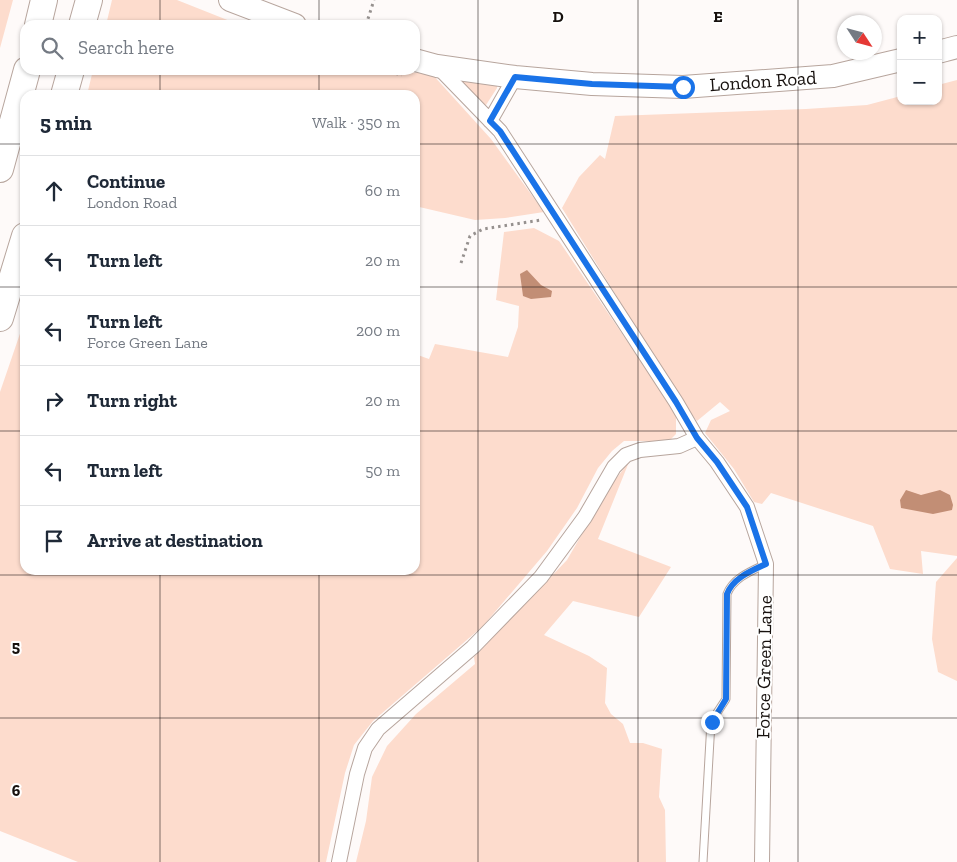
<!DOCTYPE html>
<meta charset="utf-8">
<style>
:root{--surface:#fff;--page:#f6f6f7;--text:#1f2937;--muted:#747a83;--line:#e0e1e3}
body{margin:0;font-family:"Zilla Slab",serif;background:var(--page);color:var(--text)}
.controls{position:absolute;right:15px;top:15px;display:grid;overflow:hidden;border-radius:10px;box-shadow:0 1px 4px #0004}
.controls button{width:45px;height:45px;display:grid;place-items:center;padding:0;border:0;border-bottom:1px solid var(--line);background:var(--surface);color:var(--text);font:25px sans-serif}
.compass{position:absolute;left:837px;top:15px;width:45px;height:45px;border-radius:50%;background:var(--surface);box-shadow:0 1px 4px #0004;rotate:126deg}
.stop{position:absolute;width:15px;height:15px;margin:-11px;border:4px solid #1a73e8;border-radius:50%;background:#fff}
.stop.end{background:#1a73e8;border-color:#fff;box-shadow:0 1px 5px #0008}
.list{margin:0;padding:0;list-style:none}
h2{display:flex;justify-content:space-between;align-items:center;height:65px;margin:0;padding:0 20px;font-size:21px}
h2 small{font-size:16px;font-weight:400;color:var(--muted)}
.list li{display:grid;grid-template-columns:32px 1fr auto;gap:15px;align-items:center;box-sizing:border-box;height:70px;padding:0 20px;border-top:1px solid var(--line)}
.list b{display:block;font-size:19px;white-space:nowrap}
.list p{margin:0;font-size:16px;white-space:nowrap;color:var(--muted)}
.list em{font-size:16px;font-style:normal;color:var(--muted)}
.icon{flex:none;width:28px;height:28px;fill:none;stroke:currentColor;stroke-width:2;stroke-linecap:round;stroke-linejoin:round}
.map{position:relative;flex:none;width:957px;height:862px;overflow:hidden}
.search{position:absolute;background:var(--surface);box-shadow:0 1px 4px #0004;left:20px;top:20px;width:400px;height:55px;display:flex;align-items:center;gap:12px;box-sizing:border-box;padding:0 18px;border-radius:15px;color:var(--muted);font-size:19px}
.panel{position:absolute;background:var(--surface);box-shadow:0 1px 4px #0004;left:20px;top:90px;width:400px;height:485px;border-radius:15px}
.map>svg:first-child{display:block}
</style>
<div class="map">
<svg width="957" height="862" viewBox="0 0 957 862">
<rect width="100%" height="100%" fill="#fefaf9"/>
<!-- green -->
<path fill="#fddccd" d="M0 0H13L0 48Z
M112 0H177L240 25H106Z
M93 70H396L433 75 491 139 544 212 505 218 475 220 415 206V95H87Z
M457 78 497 84V88L486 105 478 103Z
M957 80V556L921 551 923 574 890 569 873 526 771 493 762 504 754 502 734 469 705 433 711 420 730 411 720 402 697 421 684 405 562 208 579 177 600 155 605 159 615 116 806 109 867 105 901 96V101H938V85Z
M534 228 559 241 676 413V434L669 441H624L612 451 598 468 577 508 547 551 483 626 373 721 354 745 345 773 326 862H78L0 831V392L25 319V570H415V354L429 359 435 344 508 357 518 327 519 306 496 300 504 232Z
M629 462 598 539 671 567 639 617 573 601 544 635 589 656 607 668 605 703 611 714 623 724 630 743H643L662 749 659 797 665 810 666 862H356L366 821 372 777 387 746 416 714 475 664 474 657 567 560 608 489Z
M957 558V681L938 672 932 639 936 582Z"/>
<!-- water -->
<path fill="#c28e75" d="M527 270 541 285 552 291 551 297 531 299 523 296 520 274Z
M906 490 921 495 940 490 950 495 953 505 952 510 933 514 901 508 900 500Z"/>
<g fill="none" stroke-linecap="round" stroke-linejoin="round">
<defs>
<path id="service" d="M703 862 711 722 726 699 727 594C733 578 751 571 766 564"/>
<path id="minor" d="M437 66 500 131 676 402 697 438 717 462 747 507 766 564 762 862
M490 121 515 77
M339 862 357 774 365 748 378 729 473 647 541 577 585 517 614 467 626 455 640 450 679 446 697 438"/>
<path id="primary" d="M230 0 295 25
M938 52 957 47
M415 60 437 66 515 77 592 84 683 87 833 76 901 60"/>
<path id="motorway" d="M38 25 44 0
M82 25 89 0
M64 95 71 70
M0 169 27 70
M0 318 25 236"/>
</defs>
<!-- service casing -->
<use href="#service" stroke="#b7a59d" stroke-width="9"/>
<!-- minor casing -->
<use href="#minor" stroke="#b7a59d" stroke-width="16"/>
<!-- primary casing -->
<use href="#primary" stroke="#b7a59d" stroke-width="24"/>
<!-- motorway casing -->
<use href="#motorway" stroke="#b7a59d" stroke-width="28"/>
<!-- path -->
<path stroke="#96918f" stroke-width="3" stroke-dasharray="2.5 4" stroke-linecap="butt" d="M366 25 374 0
M383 70 402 75
M461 263 470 236 483 229 541 220"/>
<!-- service -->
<use href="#service" stroke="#fff" stroke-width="7"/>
<!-- minor -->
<use href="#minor" stroke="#fff" stroke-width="14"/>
<!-- primary -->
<use href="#primary" stroke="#fff" stroke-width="22"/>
<!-- motorway -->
<use href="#motorway" stroke="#fff" stroke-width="26"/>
</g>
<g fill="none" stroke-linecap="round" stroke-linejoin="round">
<!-- route -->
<path stroke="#1a73e8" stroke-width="6" d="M683 87 592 84 515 77 490 121 500 131 676 402 697 438 717 462 747 507 766 564C751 571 733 578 727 594L726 699 712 722"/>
</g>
<!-- grid -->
<path fill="none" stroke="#17110e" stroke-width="1" stroke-opacity="0.55" d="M160 0V25M319 0V25M478 0V862M638 0V862M798 0V862M160 70V95M319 70V95M0 144H25M415 144H957M0 287H25M415 287H957M0 431H25M415 431H957M160 570V862M319 570V862M0 575H957M0 718H957"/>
<g text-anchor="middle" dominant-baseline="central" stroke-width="4" stroke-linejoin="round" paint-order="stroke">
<!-- street labels -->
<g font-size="19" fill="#17110e" stroke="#fff">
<text transform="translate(763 81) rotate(-4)">London Road</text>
<text transform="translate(764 667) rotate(-89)">Force Green Lane</text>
</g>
</g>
<g font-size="16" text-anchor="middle" font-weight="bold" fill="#17110e" stroke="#fff" stroke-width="4" stroke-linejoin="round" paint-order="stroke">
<text x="558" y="22">D</text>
<text x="718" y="22">E</text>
<text x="16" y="652">5</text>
<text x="16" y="796">6</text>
</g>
</svg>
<div class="controls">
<button>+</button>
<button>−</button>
</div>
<svg class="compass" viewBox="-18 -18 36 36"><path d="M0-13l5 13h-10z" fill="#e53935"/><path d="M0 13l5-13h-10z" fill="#747a83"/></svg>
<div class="stop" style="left:683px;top:87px"></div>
<div class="stop end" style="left:712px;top:722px"></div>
<div class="search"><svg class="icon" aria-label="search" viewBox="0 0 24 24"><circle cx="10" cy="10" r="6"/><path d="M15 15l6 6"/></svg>Search here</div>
<section class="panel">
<h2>5 min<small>Walk · 350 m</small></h2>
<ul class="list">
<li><svg class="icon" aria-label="ahead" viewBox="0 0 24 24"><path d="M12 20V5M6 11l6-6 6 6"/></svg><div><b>Continue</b><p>London Road</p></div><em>60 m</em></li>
<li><svg class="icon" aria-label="left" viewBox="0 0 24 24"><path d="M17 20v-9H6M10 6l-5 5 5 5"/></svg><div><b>Turn left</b></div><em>20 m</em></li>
<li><svg class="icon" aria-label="left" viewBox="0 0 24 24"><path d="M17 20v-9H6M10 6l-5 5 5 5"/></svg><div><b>Turn left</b><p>Force Green Lane</p></div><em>200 m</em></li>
<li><svg class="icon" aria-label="right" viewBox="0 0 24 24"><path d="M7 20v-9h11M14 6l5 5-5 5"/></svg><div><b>Turn right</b></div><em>20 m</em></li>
<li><svg class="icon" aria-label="left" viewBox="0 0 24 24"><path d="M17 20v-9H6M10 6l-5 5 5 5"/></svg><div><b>Turn left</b></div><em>50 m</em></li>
<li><svg class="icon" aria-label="arrive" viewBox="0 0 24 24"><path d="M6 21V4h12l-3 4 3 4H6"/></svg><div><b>Arrive at destination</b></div></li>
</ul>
</section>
</div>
